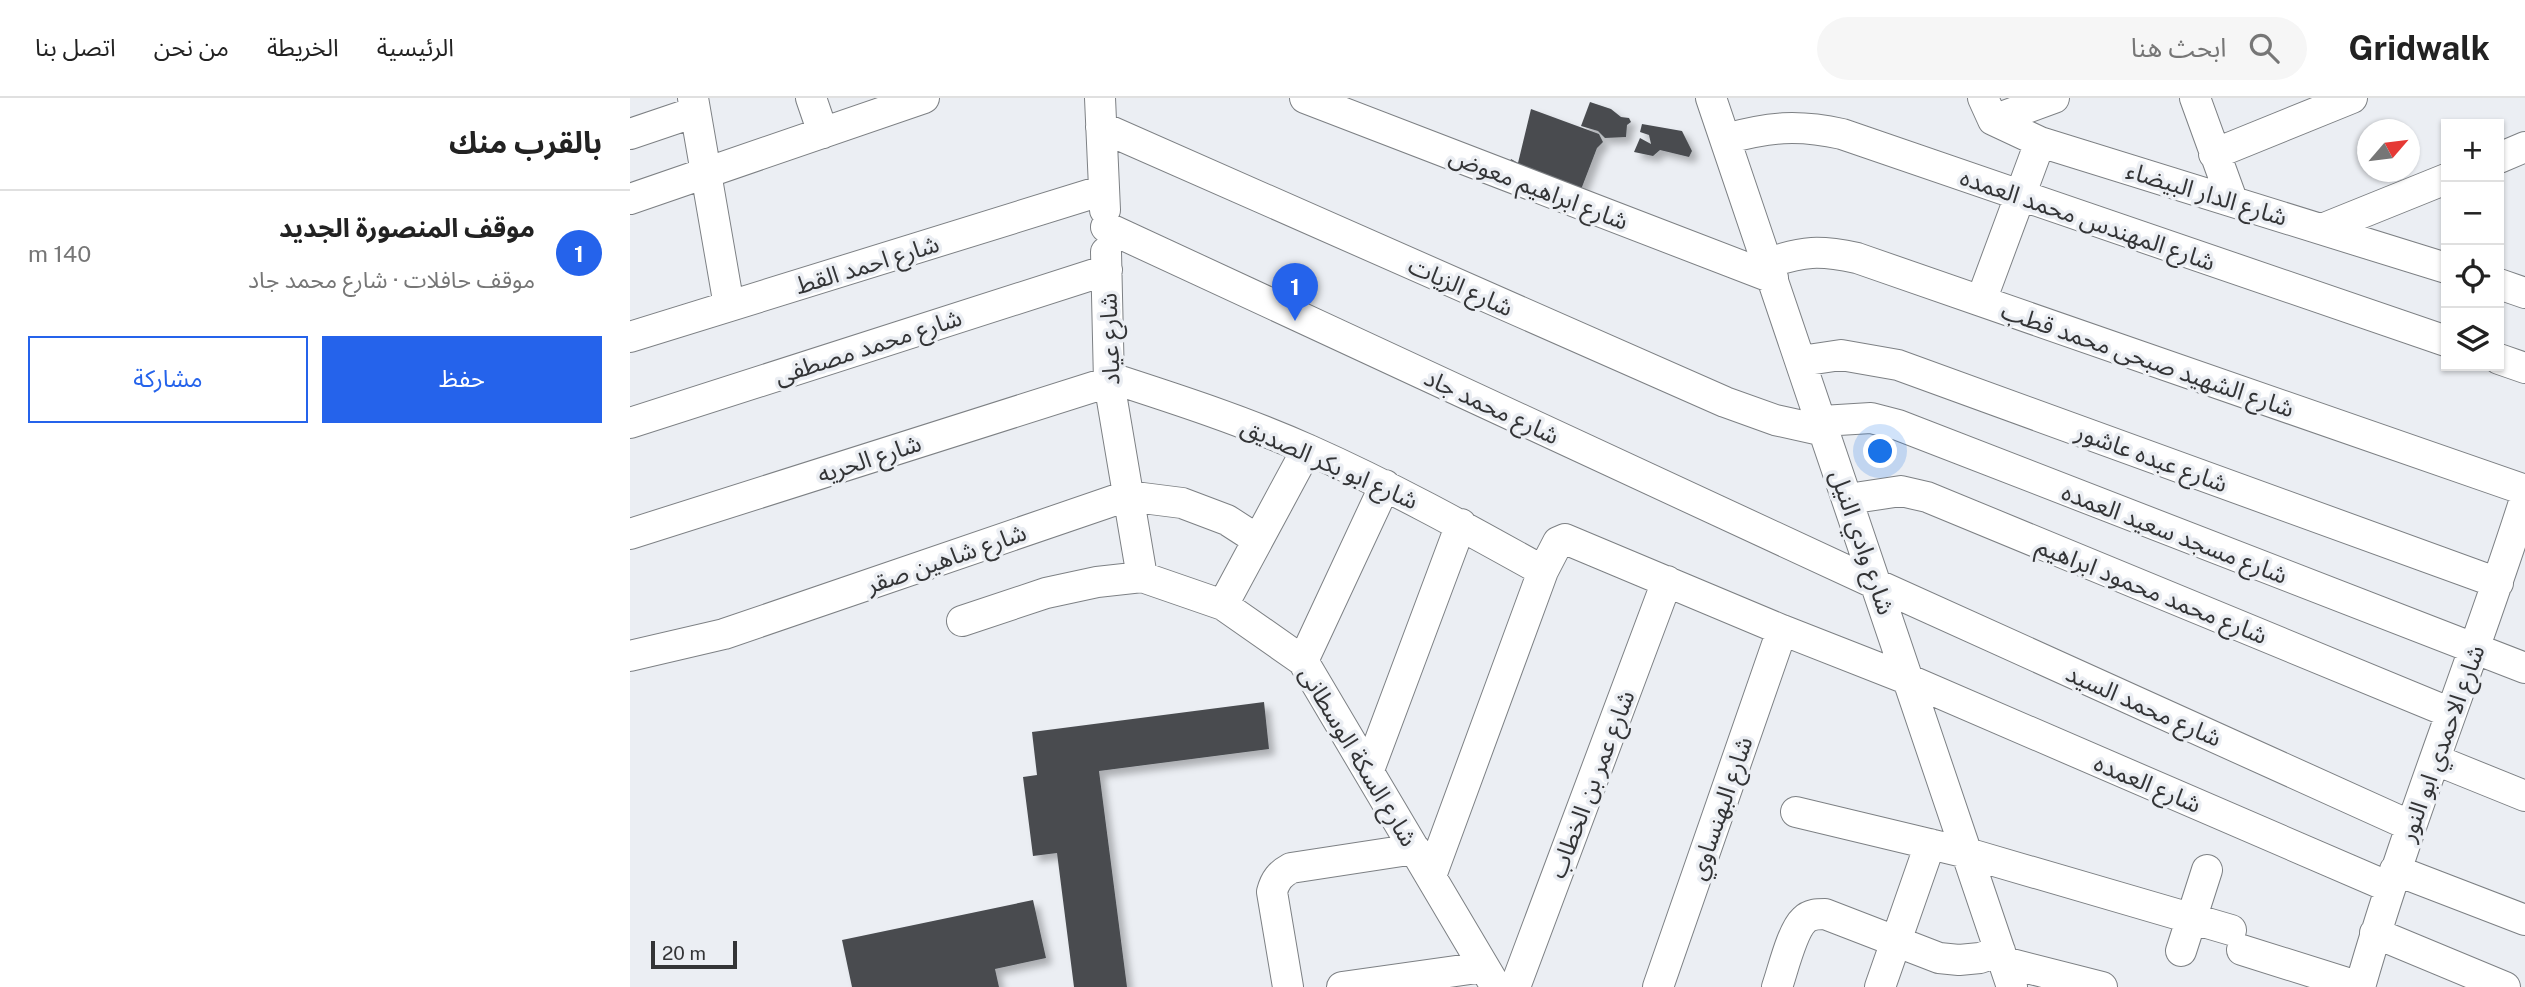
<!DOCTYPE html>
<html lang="ar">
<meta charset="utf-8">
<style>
:root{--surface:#fff;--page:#f6f6f6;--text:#222;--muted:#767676;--line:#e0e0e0;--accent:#2563eb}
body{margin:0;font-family:"Public Sans","Noto Sans Arabic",sans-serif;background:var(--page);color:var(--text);direction:rtl}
.controls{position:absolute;right:21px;top:21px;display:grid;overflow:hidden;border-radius:0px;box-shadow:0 2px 5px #0004}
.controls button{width:63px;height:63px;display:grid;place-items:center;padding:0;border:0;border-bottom:2px solid var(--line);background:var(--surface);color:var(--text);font:35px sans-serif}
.compass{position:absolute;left:1727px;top:21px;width:63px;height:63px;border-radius:50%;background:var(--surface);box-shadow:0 2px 5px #0004;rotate:62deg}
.scale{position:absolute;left:21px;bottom:18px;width:86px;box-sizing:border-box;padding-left:7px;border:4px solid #333436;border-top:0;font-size:19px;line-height:24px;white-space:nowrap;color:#333436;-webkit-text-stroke:5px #ebeef3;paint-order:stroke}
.you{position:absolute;left:1251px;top:354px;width:24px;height:24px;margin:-18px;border:5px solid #fff;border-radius:50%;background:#1a73e8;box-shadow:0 0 0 10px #1a73e833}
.badge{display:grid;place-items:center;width:46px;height:46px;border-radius:50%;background:var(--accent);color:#fff;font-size:23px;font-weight:700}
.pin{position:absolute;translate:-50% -58px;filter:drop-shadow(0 2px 4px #0008)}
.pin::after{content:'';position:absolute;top:37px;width:24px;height:21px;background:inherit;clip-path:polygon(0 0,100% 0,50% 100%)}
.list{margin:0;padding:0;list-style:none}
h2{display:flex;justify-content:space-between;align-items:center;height:91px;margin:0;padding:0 28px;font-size:30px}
h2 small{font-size:23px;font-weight:400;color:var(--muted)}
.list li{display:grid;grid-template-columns:46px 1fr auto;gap:21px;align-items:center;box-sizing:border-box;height:126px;padding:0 28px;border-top:2px solid var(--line)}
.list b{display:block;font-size:26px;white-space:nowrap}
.list p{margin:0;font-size:23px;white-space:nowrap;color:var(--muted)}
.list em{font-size:23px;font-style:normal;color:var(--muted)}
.actions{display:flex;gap:14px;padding:21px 28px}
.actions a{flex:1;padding:16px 0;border:2px solid var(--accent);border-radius:0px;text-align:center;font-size:24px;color:var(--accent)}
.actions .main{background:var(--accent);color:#fff}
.icon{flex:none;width:38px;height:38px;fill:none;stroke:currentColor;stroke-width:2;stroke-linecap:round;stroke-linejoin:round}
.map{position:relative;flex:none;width:1895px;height:889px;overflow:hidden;direction:ltr}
header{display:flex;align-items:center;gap:42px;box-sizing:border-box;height:98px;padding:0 35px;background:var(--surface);border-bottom:2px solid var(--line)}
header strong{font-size:33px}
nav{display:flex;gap:38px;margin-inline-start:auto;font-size:24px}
.search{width:490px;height:63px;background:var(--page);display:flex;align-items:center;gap:18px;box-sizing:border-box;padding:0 24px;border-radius:38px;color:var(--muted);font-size:26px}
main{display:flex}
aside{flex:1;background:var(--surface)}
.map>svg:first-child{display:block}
</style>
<header>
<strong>Gridwalk</strong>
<div class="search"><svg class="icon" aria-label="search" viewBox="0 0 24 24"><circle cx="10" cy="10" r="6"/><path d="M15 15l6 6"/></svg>ابحث هنا</div>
<nav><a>الرئيسية</a><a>الخريطة</a><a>من نحن</a><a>اتصل بنا</a></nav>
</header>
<main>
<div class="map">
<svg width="1895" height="889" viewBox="0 0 1895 889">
<defs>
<filter id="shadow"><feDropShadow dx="6" dy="6" stdDeviation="3.5" flood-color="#0004"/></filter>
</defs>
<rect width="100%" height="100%" fill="#ebeef3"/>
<!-- building -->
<path fill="#494c50" filter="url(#shadow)" d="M960 4 981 11 991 19 999 20 1001 24 997 27 996 39 975 40 968 33 951 28Z
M901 11 969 36 973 44 967 50 947 102 877 73 881 61 888 65Z
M1012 26 1052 33 1062 53 1059 59 1030 52 1023 58 1004 54 1010 40 1021 46 1019 37 1010 34Z
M634 604 639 651 469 673 497 889H444L427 755 403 758 393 679 407 677 402 634Z
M403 802 416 860 365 871 369 889H222L212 842Z"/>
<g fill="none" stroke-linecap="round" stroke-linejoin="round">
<defs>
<path id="minor" d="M63 0 99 208
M181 0 193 35
M470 0 475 112
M675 0 1143 180
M1081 0 1382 889
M1353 0 1363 22 1410 44 1816 170
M1565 0 1602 102
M1363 22 1424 0
M471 29 1095 304 1145 322 1195 333
M0 36 65 14
M1095 41C1139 29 1167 26 1212 36L1816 243
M1584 56 1722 0
M1869 60 1895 49
M0 101 294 0
M476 129 1248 487 1781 728
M1692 131 1816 81
M476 154 479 284 512 479
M1138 165C1174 153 1189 152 1227 160L1895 392
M1869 186 1895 195
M1351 203 1410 44
M0 239 474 92
M1869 261 1895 270
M1171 263 1211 257 1268 267 1868 485
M478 279C546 301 614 323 679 352 760 388 836 430 913 473
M1192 323 1241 320 1268 327 1895 570
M0 325 477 172
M1218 401 1271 393 1297 399 1821 615
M0 436 479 284
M593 507 677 351
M332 523 416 495 467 484 512 479 593 507 673 563 866 889
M0 558 94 536 497 398 552 405 597 422 628 442
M673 563 755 387
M1806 662 1895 698
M739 672 831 426
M1166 714 1337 755 1601 832
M1765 772 1895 822
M801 778 913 473 928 444 935 441 1152 532 1277 581 1759 789
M1745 835 1875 889
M1612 852 1730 889
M1551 853 1577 772
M1374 864 1472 889
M658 889 642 794C645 782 650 776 661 770L785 751
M712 889 854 869
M885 889 1037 483
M1028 889 1152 532
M1147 889C1153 872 1162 833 1174 822 1180 816 1188 816 1195 816L1309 860 1329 862 1350 860 1370 853
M1250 889 1300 746
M1730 889C1777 724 1843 565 1895 401"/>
</defs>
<!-- minor casing -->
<use href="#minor" stroke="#7d8084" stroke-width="32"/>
<!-- minor -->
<use href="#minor" stroke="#fff" stroke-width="30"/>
</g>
<g text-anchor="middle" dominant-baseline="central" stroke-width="7" stroke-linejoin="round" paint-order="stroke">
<!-- street labels -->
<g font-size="24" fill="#333436" stroke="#ebeef3">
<text transform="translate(909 90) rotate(21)">شارع ابراهيم معوض</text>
<text transform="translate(1577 95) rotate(17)">شارع الدار البيضاء</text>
<text transform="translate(1458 121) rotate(19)">شارع المهندس محمد العمده</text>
<text transform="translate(237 166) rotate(-17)">شارع احمد القط</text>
<text transform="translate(831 188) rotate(24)">شارع الزيات</text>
<text transform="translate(479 241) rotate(-92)">شارع عياد</text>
<text transform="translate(238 248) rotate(-18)">شارع محمد مصطفى</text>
<text transform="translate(1518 261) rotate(19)">شارع الشهيد صبحى محمد قطب</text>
<text transform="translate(862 308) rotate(25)">شارع محمد جاد</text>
<text transform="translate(1522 359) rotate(20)">شارع عبده عاشور</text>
<text transform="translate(239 360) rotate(-18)">شارع الحريه</text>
<text transform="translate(700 365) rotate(24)">شارع ابو بكر الصديق</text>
<text transform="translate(1545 435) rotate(21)">شارع مسجد سعيد العمده</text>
<text transform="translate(1233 444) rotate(71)">شارع وادي النيل</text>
<text transform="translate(316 460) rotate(-19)">شارع شاهين صقر</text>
<text transform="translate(1522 492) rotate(22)">شارع محمد محمود ابراهيم</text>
<text transform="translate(1514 607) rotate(24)">شارع محمد السيد</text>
<text transform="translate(1811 645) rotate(-70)">شارع الاحمدي ابو النور</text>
<text transform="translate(729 658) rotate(59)">شارع السكة الوسطانى</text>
<text transform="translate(1518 685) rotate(23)">شارع العمده</text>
<text transform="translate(961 686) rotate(-69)">شارع عمر بن الخطاب</text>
<text transform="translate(1090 710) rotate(-71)">شارع البهنساوي</text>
</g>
</g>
</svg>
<div class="controls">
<button>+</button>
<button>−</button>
<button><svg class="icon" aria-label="locate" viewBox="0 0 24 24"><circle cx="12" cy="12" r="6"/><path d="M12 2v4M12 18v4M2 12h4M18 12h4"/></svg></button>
<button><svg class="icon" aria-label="layers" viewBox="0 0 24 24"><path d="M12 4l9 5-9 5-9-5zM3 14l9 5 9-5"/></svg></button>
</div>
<svg class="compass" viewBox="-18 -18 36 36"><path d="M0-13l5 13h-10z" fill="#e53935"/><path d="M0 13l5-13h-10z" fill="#767676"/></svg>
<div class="scale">20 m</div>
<div class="you"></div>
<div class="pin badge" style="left:665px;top:223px">1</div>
</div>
<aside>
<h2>بالقرب منك<small></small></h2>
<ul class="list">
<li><span class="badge">1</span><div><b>موقف المنصورة الجديد</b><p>موقف حافلات · شارع محمد جاد</p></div><em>140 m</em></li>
</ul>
<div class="actions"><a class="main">حفظ</a><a>مشاركة</a></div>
</aside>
</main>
